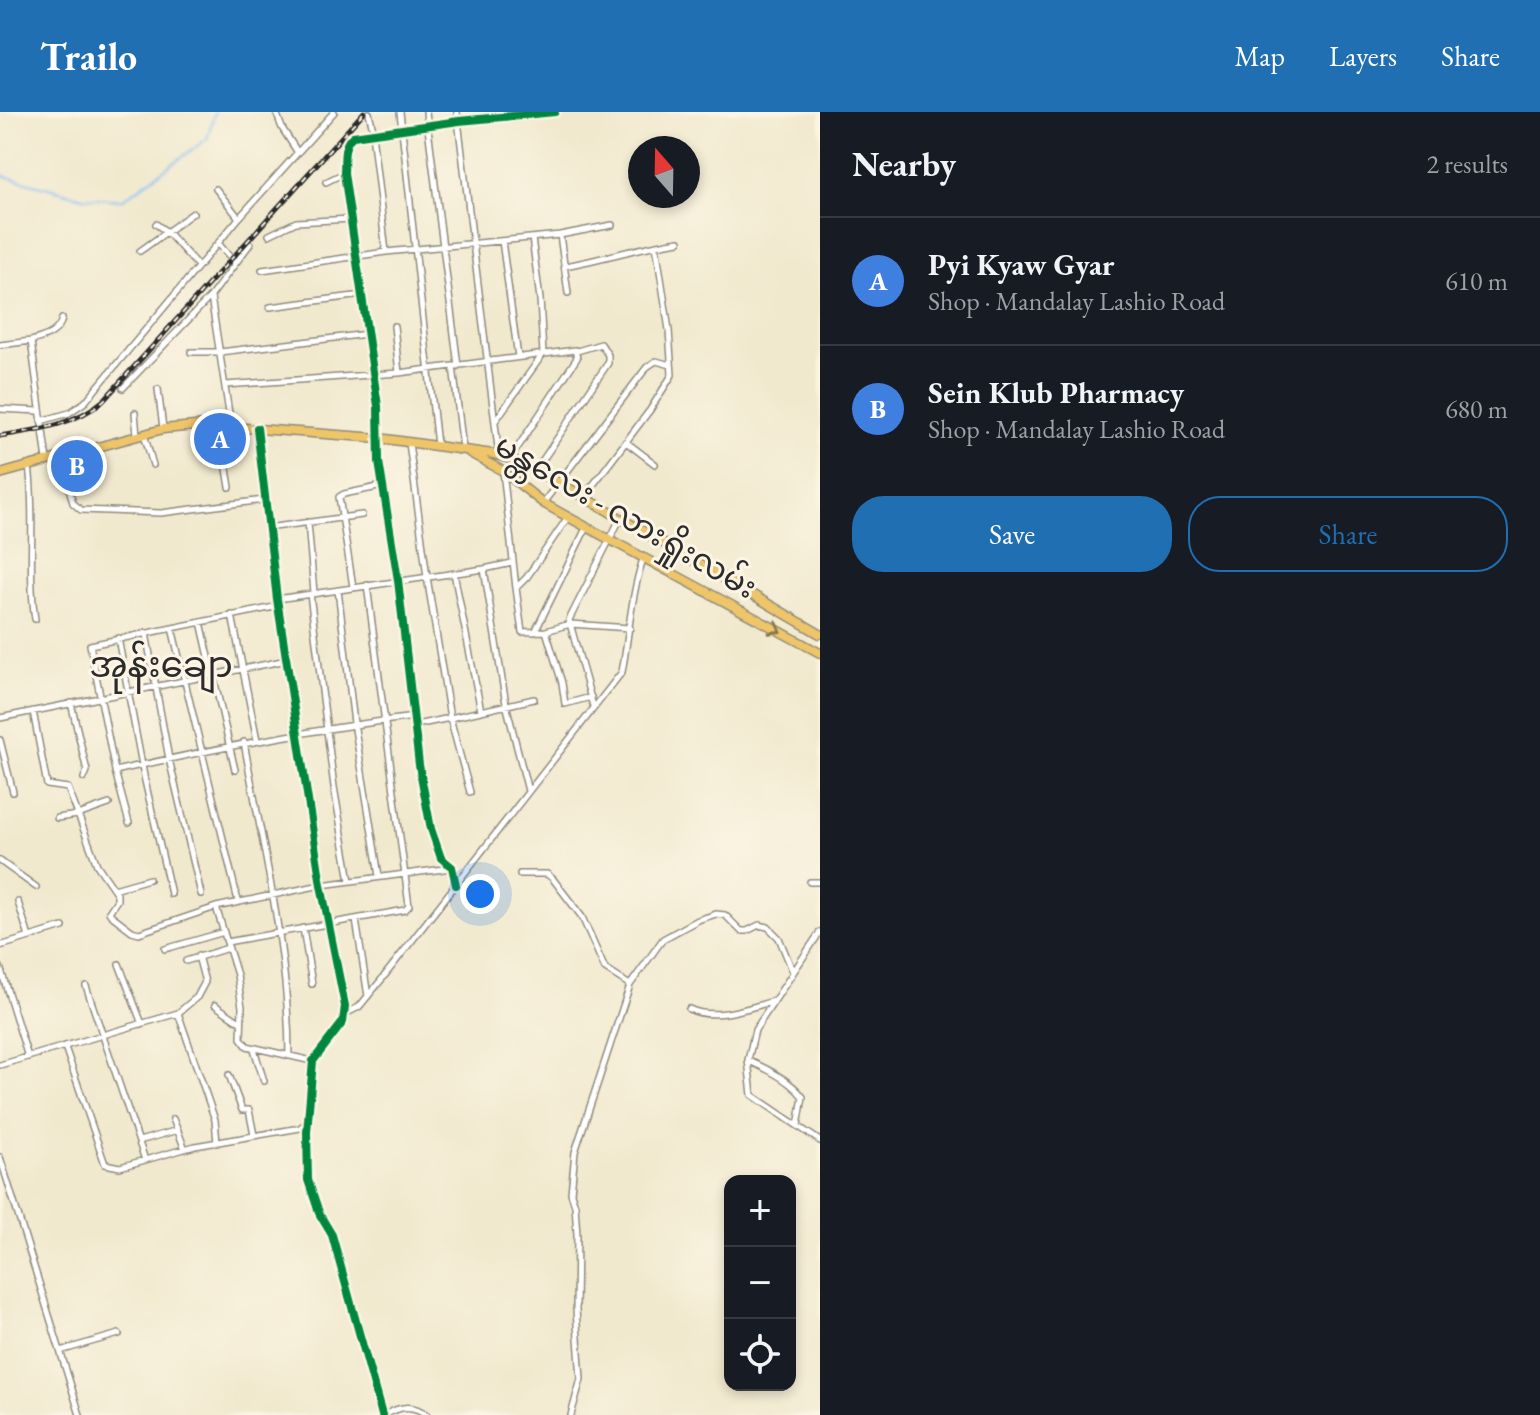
<!DOCTYPE html>
<meta charset="utf-8">
<style>
:root{--surface:#171b24;--page:#20242c;--text:#f1f3f6;--muted:#9ea1a6;--line:#363941;--accent:#1f6fb2}
body{margin:0;font-family:"EB Garamond","Noto Sans Myanmar",serif;background:var(--page);color:var(--text)}
.controls{position:absolute;right:24px;bottom:24px;display:grid;overflow:hidden;border-radius:16px;box-shadow:0 4px 12px #0003}
.controls button{width:72px;height:72px;display:grid;place-items:center;padding:0;border:0;border-bottom:2px solid var(--line);background:var(--surface);color:var(--text);font:40px sans-serif}
.compass{position:absolute;left:628px;top:24px;width:72px;height:72px;border-radius:50%;background:var(--surface);box-shadow:0 4px 12px #0003;rotate:340deg}
.you{position:absolute;left:480px;top:782px;width:28px;height:28px;margin:-20px;border:6px solid #fff;border-radius:50%;background:#1a73e8;box-shadow:0 0 0 12px #1a73e833}
.badge{display:grid;place-items:center;width:52px;height:52px;border-radius:50%;background:var(--accent);color:#fff;font-size:26px;font-weight:700}
.pin{position:absolute;translate:-50% -50%;border:4px solid #fff;box-shadow:0 2px 8px #0006}
.list{margin:0;padding:0;list-style:none}
h2{display:flex;justify-content:space-between;align-items:center;height:104px;margin:0;padding:0 32px;font-size:34px}
h2 small{font-size:26px;font-weight:400;color:var(--muted)}
.list li{display:grid;grid-template-columns:52px 1fr auto;gap:24px;align-items:center;box-sizing:border-box;height:128px;padding:0 32px;border-top:2px solid var(--line)}
.list b{display:block;font-size:30px;white-space:nowrap}
.list p{margin:0;font-size:26px;white-space:nowrap;color:var(--muted)}
.list em{font-size:26px;font-style:normal;color:var(--muted)}
.actions{display:flex;gap:16px;padding:24px 32px}
.actions a{flex:1;padding:18px 0;border:2px solid var(--accent);border-radius:32px;text-align:center;font-size:28px;color:var(--accent)}
.actions .main{background:var(--accent);color:#fff}
.icon{flex:none;width:44px;height:44px;fill:none;stroke:currentColor;stroke-width:2;stroke-linecap:round;stroke-linejoin:round}
.map{position:relative;flex:none;width:820px;height:1303px;overflow:hidden}
header{display:flex;align-items:center;gap:48px;box-sizing:border-box;height:112px;padding:0 40px;background:var(--accent);color:#fff}
header strong{font-size:38px}
nav{display:flex;gap:44px;margin-inline-start:auto;font-size:28px}
main{display:flex}
aside{flex:1;background:var(--surface)}
.map>svg:first-child{display:block}
</style>
<header>
<strong>Trailo</strong>
<nav><a>Map</a><a>Layers</a><a>Share</a></nav>
</header>
<main>
<div class="map">
<svg width="820" height="1303" viewBox="0 0 820 1303">
<rect width="100%" height="100%" fill="#fcf5e5"/>
<filter id="ink" filterUnits="userSpaceOnUse"><feTurbulence type="fractalNoise" baseFrequency=".0125" numOctaves="2"/><feDisplacementMap in="SourceGraphic" scale="16" xChannelSelector="R" yChannelSelector="G"/><feConvolveMatrix kernelMatrix="1 2 1 2 8 2 1 2 1" color-interpolation-filters="sRGB"/></filter>
<filter id="wash" filterUnits="userSpaceOnUse"><feTurbulence type="fractalNoise" baseFrequency=".006" numOctaves="4" result="noise"/><feDisplacementMap in="SourceGraphic" scale="32" xChannelSelector="R" yChannelSelector="G"/><feGaussianBlur stdDeviation="1.8" result="paint"/><feColorMatrix in="noise" values="0 0 0 0 0 0 0 0 0 0 0 0 0 0 0 0 0 1.4 0 .05"/><feComposite in="paint" operator="in"/></filter>
<g filter="url(#wash)">
<rect width="100%" height="100%" fill="#f1e9ce"/>
<g fill="none" stroke-linecap="round" stroke-linejoin="round">
<!-- stream -->
<path stroke="#7bbcf0" stroke-width="2" d="M0 63 83 85 122 88 207 27 215 0"/>
</g>
</g>
<g filter="url(#ink)">
<g fill="none" stroke-linecap="round" stroke-linejoin="round">
<defs>
<path id="minor" d="M276 0 282 16 298 41
M400 0 437 333
M426 0 458 254
M457 0 499 344
M369 1 374 21
M372 21 386 140
M326 70 344 61
M216 77 239 106
M156 112 167 120 198 154
M269 123 296 110 351 107
M560 123 568 181
M502 129 518 245
M218 131 235 151
M140 139 193 101
M565 154C603 147 640 135 679 129
M262 158 386 140 560 123 612 113
M211 185 231 314
M270 195 362 183
M394 214 399 261
M31 229C44 225 58 222 62 207
M0 233 31 229 47 348
M191 240H220L367 222
M453 254 463 337
M225 273 399 261 575 238 577 246 510 347
M123 276 211 184 250 132
M158 277 163 316
M0 297 39 299
M135 301 137 323
M496 308 543 242 540 187 532 126
M41 309 69 301 85 290 239 106 334 0
M225 315 226 351 230 375
M257 316 277 487 321 773 345 894 343 910 313 949 307 1020 308 1068 320 1103 332 1123 382 1303
M144 322 153 353
M626 330 655 352
M409 331 427 465 450 606 416 613
M61 346 73 391 81 398 161 401 264 388
M29 354C36 405 27 456 35 507
M536 358 608 251V243L601 232 577 239
M503 359 516 476 527 465 568 405
M584 385 650 298 672 263 669 218 656 133
M543 391 647 255 656 249 671 253
M308 410 314 481
M267 416 362 403
M484 457 506 592 528 679
M454 461 481 599
M353 475 339 385 344 382 383 374
M516 476 522 520 546 519 570 512 630 516
M338 478 354 611 379 764
M310 482 334 675 350 769
M277 487 484 457 512 451
M232 503 257 628
M201 510 235 658
M172 516 238 789
M546 519 562 571 565 592 591 585
M535 520 586 416
M146 521 169 647 201 782
M118 526 145 669 171 782
M71 591 87 659 84 666
M593 594 569 508 620 407
M33 599 47 673 68 676 97 753 117 782V788L109 800 111 803 132 819 139 821 216 795 237 863 242 895 241 926 247 934 312 949
M0 606 287 548
M0 628 13 680
M244 630C262 733 289 839 289 944
M115 659C216 636 312 617 415 605
M470 680 450 606 534 587
M57 706 78 703 109 692
M129 711 115 659 90 533 279 494
M0 749 36 775
M520 762H547L553 767 582 805 605 857 630 873
M810 770H820
M456 773 452 755 441 746 431 717 419 653 398 468 379 350 378 294 344 61C345 47 342 33 353 24L459 9 555 0
M114 777 149 767
M18 790 29 825
M216 795 321 773 451 756
M356 808 368 884
M303 816 312 872
M820 820 755 918 748 948 752 983 820 1029
M227 830 394 800 405 798 409 794 367 473
M0 834 63 815
M165 837 224 820
M186 849 228 836
M119 852 142 912
M0 855 28 945
M86 874 145 1048
M215 893 240 910
M689 897C715 909 747 896 774 889
M178 901 197 885 205 870 198 844
M345 902 359 895 382 867 622 560C629 522 631 484 643 447
M65 935 105 1052 120 1055 195 1034 300 1016 308 1009
M254 937 264 969
M749 949C768 957 790 968 803 985L798 1014
M0 953 178 901 215 1008 217 1031
M229 963 242 998H249L254 1023
M173 1007 185 1037
M139 1029 178 1018
M0 1045 80 1303
M60 1239 119 1222
M385 1303C400 1294 413 1292 427 1303
M571 1303 581 1267 576 1198 577 1123 575 1093 571 1081 575 1040 630 873 663 827 698 808 716 802 725 803 741 819H747L759 813 768 815 779 826 793 860"/>
<path id="trunk" d="M470 341 503 359 543 391 568 405 820 541
M0 362 163 317 206 313 379 326 493 342 510 347 560 371 820 522"/>
</defs>
<!-- minor casing -->
<use href="#minor" stroke="#8e8a7c" stroke-width="8"/>
<!-- trunk casing -->
<use href="#trunk" stroke="#8e8a7c" stroke-width="11"/>
<!-- minor -->
<use href="#minor" stroke="#fff" stroke-width="5"/>
<!-- trunk -->
<use href="#trunk" stroke="#eec569" stroke-width="8"/>
<defs>
<path id="rail" d="M0 324C37 318 75 313 104 288L364 0"/>
</defs>
<!-- rail casing -->
<use href="#rail" stroke="#2b2b2b" stroke-width="5"/>
<!-- rail -->
<use href="#rail" stroke="#fcf5e5" stroke-width="2" stroke-dasharray="6" stroke-linecap="butt"/>
<defs>
<path id="cycleway" d="M257 316 277 487 321 773 345 894 343 910 313 949 307 1020 308 1068 320 1103 332 1123 382 1303
M456 773 452 755 441 746 431 717 419 653 398 468 379 350 378 294 344 61C345 47 342 33 353 24L459 9 555 0"/>
</defs>
<!-- cycleway casing -->
<use href="#cycleway" stroke="#fcf5e5" stroke-width="13"/>
<!-- cycleway -->
<use href="#cycleway" stroke="#00873e" stroke-width="8"/>
</g>
<!-- one-way arrows -->
<defs><path id="oneway-chevron" d="M-2-3.5L2.5 0L-2 3.5" fill="none" stroke-width="1.6" stroke-linecap="round" stroke-linejoin="round" transform="scale(2)"/></defs>
<use stroke="#8c784a" href="#oneway-chevron" transform="translate(776 517) rotate(29)"/>
</g>
<g text-anchor="middle" dominant-baseline="central" stroke-width="6" stroke-linejoin="round" paint-order="stroke">
<!-- street labels -->
<g font-size="32" fill="#2b2b2b" stroke="#fcf5e5">
<text transform="translate(626 404) rotate(30)">မန္တလေး - လားရှိုးလမ်း</text>
</g>
<!-- quarter labels -->
<g font-size="36" fill="#2b2b2b" stroke="#fcf5e5">
<text x="161" y="552">အုန်းချော</text>
</g>
</g>
</svg>
<div class="controls">
<button>+</button>
<button>−</button>
<button><svg class="icon" aria-label="locate" viewBox="0 0 24 24"><circle cx="12" cy="12" r="6"/><path d="M12 2v4M12 18v4M2 12h4M18 12h4"/></svg></button>
</div>
<svg class="compass" viewBox="-18 -18 36 36"><path d="M0-13l5 13h-10z" fill="#e53935"/><path d="M0 13l5-13h-10z" fill="#9ea1a6"/></svg>
<div class="you"></div>
<div class="pin badge" style="left:220px;top:327px;background:#3f7fe0">A</div>
<div class="pin badge" style="left:77px;top:354px;background:#3f7fe0">B</div>
</div>
<aside>
<h2>Nearby<small>2 results</small></h2>
<ul class="list">
<li><span class="badge" style="background:#3f7fe0">A</span><div><b>Pyi Kyaw Gyar</b><p>Shop · Mandalay Lashio Road</p></div><em>610 m</em></li>
<li><span class="badge" style="background:#3f7fe0">B</span><div><b>Sein Klub Pharmacy</b><p>Shop · Mandalay Lashio Road</p></div><em>680 m</em></li>
</ul>
<div class="actions"><a class="main">Save</a><a>Share</a></div>
</aside>
</main>
